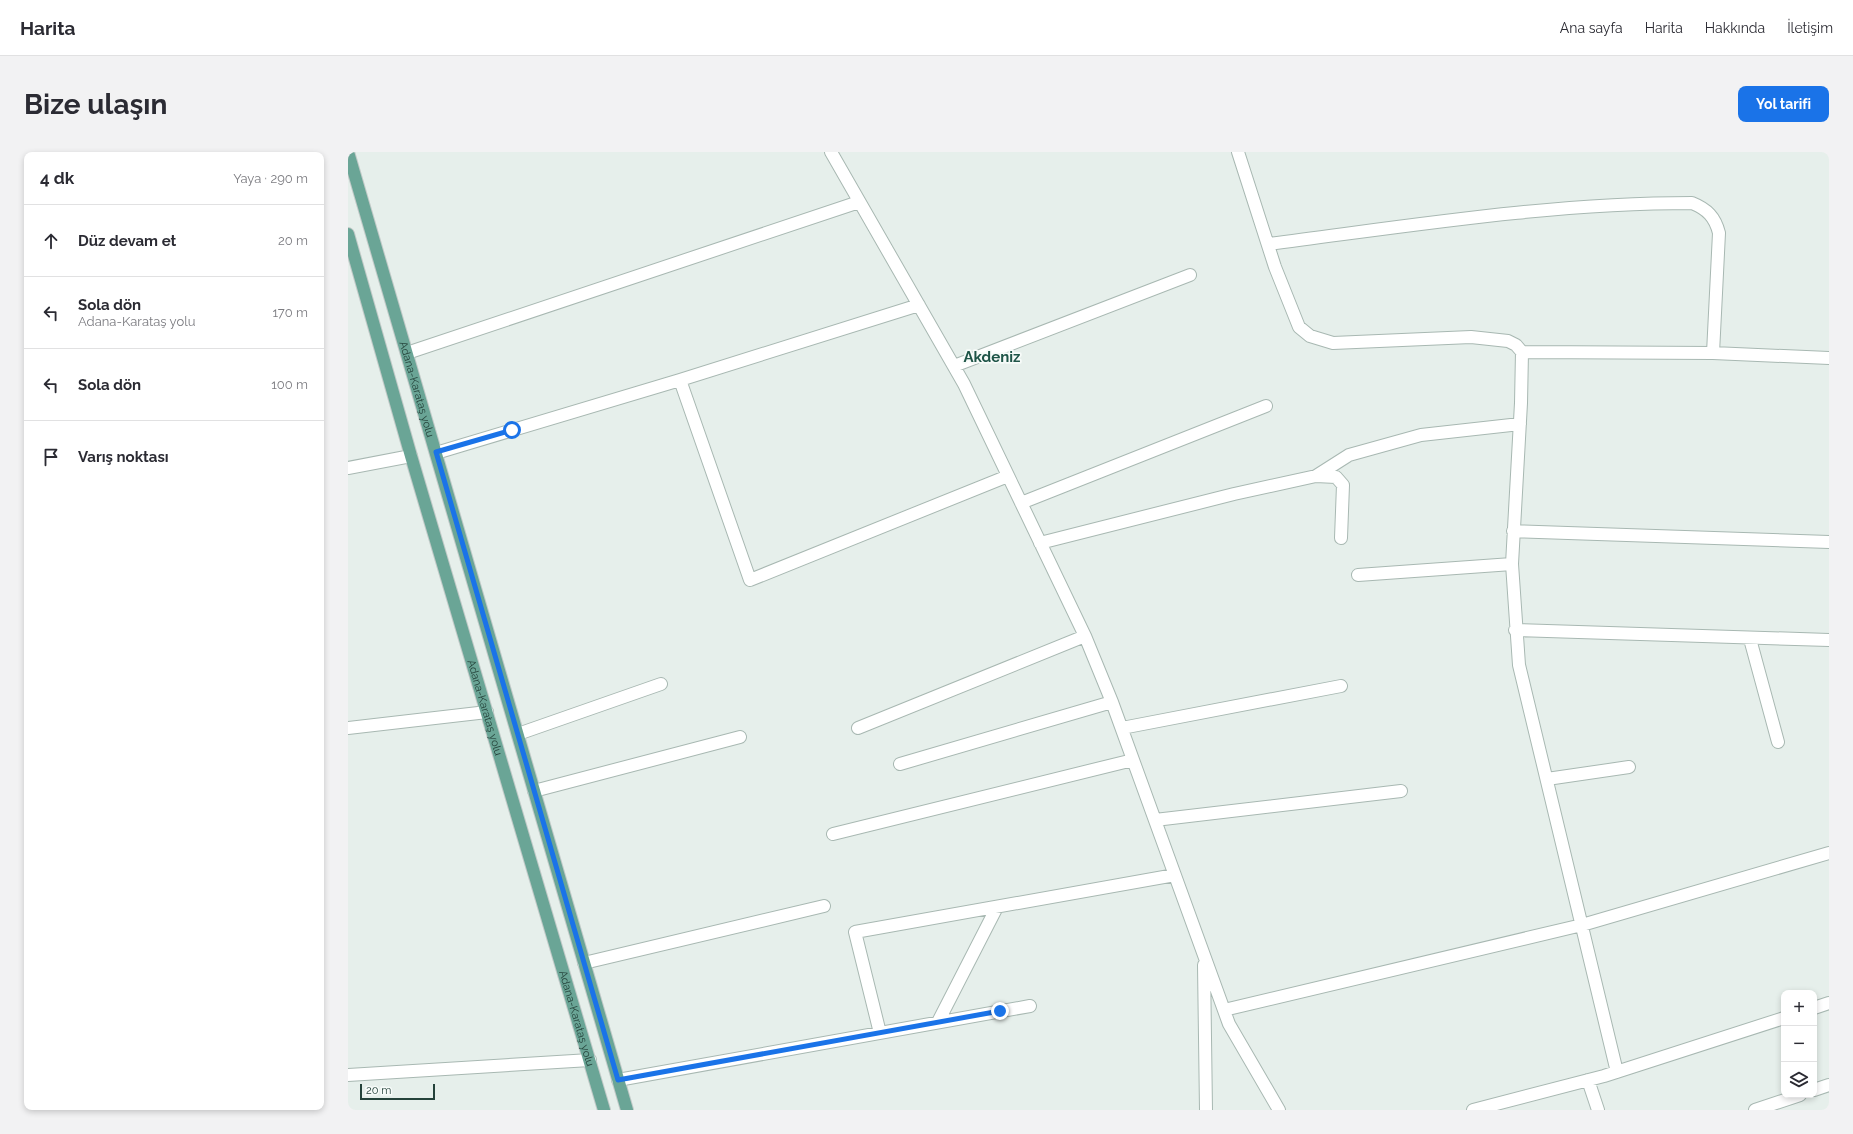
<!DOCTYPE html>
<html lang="tr">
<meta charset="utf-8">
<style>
:root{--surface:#fff;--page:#f2f2f3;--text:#2b2b33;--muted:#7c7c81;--line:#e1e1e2;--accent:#1a73e8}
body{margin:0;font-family:Raleway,sans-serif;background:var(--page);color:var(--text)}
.controls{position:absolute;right:12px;bottom:12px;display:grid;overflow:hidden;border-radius:8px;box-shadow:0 2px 6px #0003}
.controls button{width:36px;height:36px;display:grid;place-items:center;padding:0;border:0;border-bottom:1px solid var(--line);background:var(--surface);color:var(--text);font:20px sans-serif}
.scale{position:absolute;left:12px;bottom:10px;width:75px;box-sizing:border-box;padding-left:4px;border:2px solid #24423a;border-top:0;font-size:11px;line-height:14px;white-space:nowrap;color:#24423a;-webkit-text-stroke:3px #f7fbf9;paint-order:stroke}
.stop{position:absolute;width:12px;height:12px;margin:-9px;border:3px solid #1a73e8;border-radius:50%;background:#fff}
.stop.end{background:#1a73e8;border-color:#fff;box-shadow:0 1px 4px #0008}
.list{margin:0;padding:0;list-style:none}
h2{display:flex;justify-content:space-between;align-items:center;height:52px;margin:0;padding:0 16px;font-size:17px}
h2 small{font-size:13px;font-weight:400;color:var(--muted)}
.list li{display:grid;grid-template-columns:26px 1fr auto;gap:12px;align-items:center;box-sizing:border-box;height:72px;padding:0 16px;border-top:1px solid var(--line)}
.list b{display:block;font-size:15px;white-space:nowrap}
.list p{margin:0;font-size:13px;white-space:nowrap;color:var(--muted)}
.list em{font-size:13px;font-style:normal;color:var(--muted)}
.icon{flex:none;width:22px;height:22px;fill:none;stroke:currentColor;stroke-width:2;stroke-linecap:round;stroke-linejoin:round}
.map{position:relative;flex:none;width:1481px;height:958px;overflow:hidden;border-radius:8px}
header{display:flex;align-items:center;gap:24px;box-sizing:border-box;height:56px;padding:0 20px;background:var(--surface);border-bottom:1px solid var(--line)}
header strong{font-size:19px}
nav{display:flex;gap:22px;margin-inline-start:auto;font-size:14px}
.intro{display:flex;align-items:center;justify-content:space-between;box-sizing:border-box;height:96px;padding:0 24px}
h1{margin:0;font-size:28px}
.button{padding:10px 18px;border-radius:8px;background:var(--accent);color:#fff;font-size:14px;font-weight:700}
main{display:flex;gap:24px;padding:0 24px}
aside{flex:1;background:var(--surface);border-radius:8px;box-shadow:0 2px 6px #0003}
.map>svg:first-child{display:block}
</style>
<header>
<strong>Harita</strong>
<nav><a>Ana sayfa</a><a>Harita</a><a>Hakkında</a><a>İletişim</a></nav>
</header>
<div class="intro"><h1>Bize ulaşın</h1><a class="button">Yol tarifi</a></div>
<main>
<aside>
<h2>4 dk<small>Yaya · 290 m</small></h2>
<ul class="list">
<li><svg class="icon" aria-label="ahead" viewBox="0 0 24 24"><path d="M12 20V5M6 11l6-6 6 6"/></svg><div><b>Düz devam et</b></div><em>20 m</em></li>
<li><svg class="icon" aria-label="left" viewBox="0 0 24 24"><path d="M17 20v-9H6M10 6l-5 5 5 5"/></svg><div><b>Sola dön</b><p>Adana-Karataş yolu</p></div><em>170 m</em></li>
<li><svg class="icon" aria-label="left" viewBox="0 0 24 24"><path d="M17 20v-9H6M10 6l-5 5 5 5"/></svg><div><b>Sola dön</b></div><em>100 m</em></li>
<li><svg class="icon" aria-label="arrive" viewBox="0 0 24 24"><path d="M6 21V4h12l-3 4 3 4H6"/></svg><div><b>Varış noktası</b></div></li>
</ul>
</aside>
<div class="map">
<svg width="1481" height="958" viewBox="0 0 1481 958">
<rect width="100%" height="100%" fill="#e6efeb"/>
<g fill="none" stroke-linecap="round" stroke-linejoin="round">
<defs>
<path id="minor" d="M483 0 616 232 737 484 764 550 881 872 931 958
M890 0 927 115 951 175 962 184 985 191 1123 185 1160 189 1168 193 1174 200 1173 251 1164 412 1171 513 1269 920
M920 92C1061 74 1202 51 1344 51 1359 57 1367 65 1371 81L1365 201
M1174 200 1365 201 1481 206
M59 201 511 50
M606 214 842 123
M332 228 402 428 660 324
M88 301 332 228 571 153
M0 316 63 304
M968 324 1001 303 1073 283 1172 272
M673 351 918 254
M1165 379 1481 390
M692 391 886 342 968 324 988 325 995 333 993 386
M1010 423 1164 412
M1167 478 1481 488
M1402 487 1430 590
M0 576 139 560
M510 576 737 484
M774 576 993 534
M170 582 313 532
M552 612 764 550
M1199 627 1281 615
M186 639 392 585
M807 668 1053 639
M485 682 785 608
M236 811 476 754
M856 813 858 958
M1466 856 1481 851
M876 858 1234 773 1481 701
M590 870 649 755
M532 881 507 780 827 723
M0 923 242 908
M270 928 682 854
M1240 928 1250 958
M1466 938 1481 933
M1125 958 1256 924 1436 866
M1407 958 1452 943"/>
<g id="major">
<path id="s1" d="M0 0 279 958"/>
<path id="s2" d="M0 82 63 304 256 958"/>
</g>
</defs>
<!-- minor casing -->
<use href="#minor" stroke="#a8b8b2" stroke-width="14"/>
<!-- major casing -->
<use href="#major" stroke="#c2cac8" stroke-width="14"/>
<!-- minor -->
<use href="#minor" stroke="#fff" stroke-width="12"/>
<!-- major -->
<use href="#major" stroke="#6aa596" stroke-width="12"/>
</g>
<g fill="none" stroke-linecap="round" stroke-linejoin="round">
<!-- route -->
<path stroke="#1a73e8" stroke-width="5" d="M164 278 88 300 270 928 652 859"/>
</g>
<g text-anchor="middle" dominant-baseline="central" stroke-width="3.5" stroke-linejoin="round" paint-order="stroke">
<!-- street labels -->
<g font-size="11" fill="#24423a" stroke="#f7fbf9">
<text stroke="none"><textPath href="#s1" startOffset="247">Adana-Karataş yolu</textPath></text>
<text stroke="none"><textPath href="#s2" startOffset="493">Adana-Karataş yolu</textPath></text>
<text stroke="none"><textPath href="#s2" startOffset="817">Adana-Karataş yolu</textPath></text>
</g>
<!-- district labels -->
<g font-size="15" font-weight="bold" fill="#1f5548" stroke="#f7fbf9">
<text x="644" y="205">Akdeniz</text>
</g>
</g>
</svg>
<div class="controls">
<button>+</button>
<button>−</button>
<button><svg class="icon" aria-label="layers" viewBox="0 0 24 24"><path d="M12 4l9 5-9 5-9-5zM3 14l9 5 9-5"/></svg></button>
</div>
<div class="scale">20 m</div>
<div class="stop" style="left:164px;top:278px"></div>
<div class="stop end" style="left:652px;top:859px"></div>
</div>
</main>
